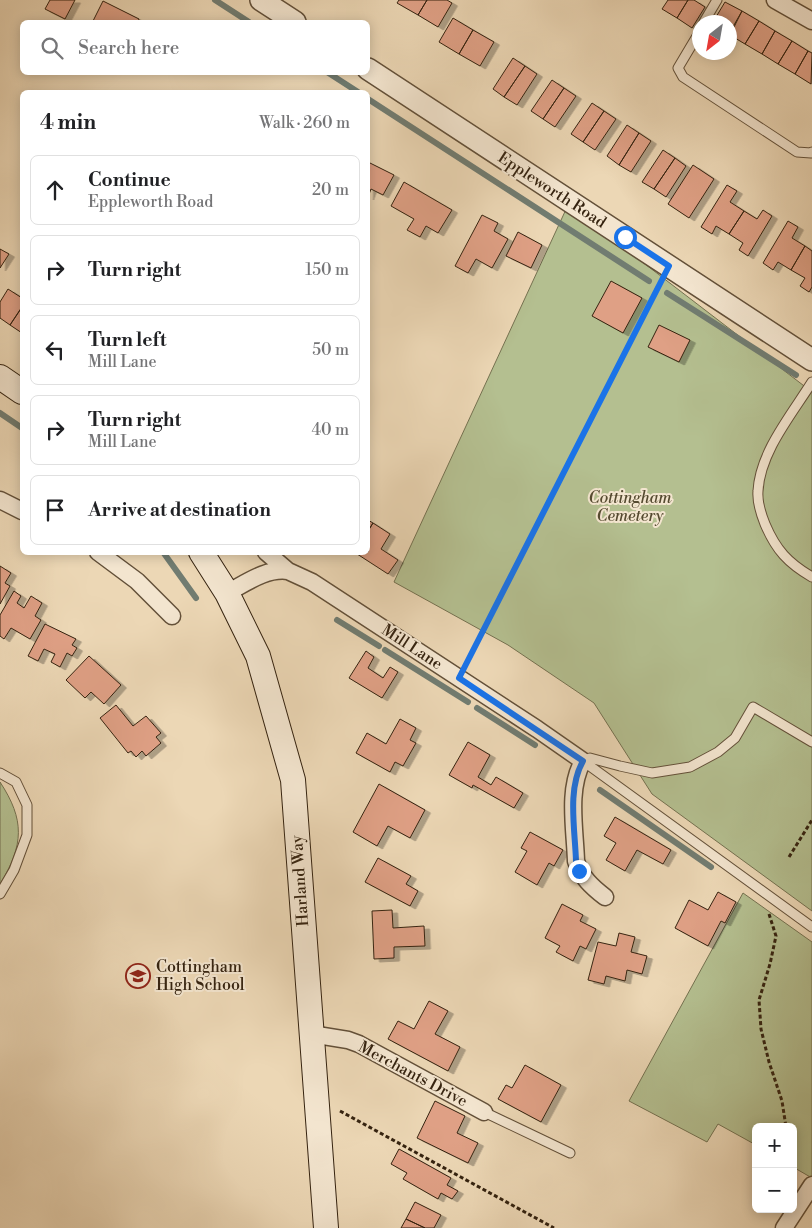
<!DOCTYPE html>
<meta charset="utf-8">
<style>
:root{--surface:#fff;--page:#f2f2f2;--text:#202124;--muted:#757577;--line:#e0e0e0}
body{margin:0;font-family:"Libre Bodoni",serif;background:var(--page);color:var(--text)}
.controls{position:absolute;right:15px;bottom:15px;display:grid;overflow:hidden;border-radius:8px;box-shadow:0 2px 12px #0003}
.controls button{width:45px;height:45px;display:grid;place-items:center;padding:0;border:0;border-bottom:1px solid var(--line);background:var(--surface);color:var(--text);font:25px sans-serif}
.compass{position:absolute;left:692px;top:15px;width:45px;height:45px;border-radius:50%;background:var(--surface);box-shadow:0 2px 12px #0003;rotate:211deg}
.stop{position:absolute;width:15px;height:15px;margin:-11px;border:4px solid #1a73e8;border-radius:50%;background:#fff}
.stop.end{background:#1a73e8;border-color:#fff;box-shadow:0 1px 5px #0008}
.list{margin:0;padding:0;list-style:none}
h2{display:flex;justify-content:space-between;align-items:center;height:65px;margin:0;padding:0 20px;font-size:21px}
h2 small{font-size:16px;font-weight:400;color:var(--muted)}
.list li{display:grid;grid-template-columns:32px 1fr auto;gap:15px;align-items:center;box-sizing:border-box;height:70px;margin:0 10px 10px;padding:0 10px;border:1px solid var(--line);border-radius:8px}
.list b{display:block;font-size:19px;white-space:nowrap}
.list p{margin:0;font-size:16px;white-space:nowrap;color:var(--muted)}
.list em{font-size:16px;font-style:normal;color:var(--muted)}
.icon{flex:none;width:28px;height:28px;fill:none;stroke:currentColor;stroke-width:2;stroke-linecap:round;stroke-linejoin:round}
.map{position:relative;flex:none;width:812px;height:1228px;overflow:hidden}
.search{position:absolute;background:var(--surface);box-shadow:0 2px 12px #0003;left:20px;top:20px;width:350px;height:55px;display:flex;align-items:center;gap:12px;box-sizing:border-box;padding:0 18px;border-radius:8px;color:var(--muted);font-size:19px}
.panel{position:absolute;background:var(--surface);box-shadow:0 2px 12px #0003;left:20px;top:90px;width:350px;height:465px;border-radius:8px}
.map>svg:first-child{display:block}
</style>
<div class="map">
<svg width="812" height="1228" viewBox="0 0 812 1228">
<defs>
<filter id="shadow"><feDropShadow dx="5.5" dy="3" stdDeviation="0" flood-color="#0004"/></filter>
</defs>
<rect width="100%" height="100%" fill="#ecd7b5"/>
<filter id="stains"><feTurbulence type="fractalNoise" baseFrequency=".004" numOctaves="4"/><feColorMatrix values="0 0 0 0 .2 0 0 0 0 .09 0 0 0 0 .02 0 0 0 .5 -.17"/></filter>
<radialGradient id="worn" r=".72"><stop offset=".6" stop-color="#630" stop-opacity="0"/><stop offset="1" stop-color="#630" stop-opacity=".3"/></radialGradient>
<!-- green -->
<path fill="#b4bf90" stroke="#747150" d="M568 205 812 392V911L652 794 594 703 508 645 394 582Z
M0 782C25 820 24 845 0 884Z
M743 893 812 942V1178L793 1167V1127H756V1145L718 1124 707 1142 629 1101Z"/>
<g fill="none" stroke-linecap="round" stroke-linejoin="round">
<!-- stream -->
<path stroke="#717c71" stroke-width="6" d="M215 0 249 22
M327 72 358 92
M368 99 649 281
M667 293 796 375
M0 413 22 428
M163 552 196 598
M337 620 379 646
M385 650 468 702
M477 708 535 745
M600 790 711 867"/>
</g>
<!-- building -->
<path fill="#dfa085" stroke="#352310" filter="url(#shadow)" d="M50 0H75L65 19 45 9Z
M399 0H427L418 15 397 3Z
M427 0H447L452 3 438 27 418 15Z
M668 0H688L677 18 662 9Z
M688 0H694L705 7 692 28 677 18Z
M103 1 139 19 138 22H95L93 21Z
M725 2 742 11 730 32V22H713Z
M742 11 759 21 745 44 730 35Z
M453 18 473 30 459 54 439 42Z
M759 21 775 31 762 54 745 44Z
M473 30 494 42 480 66 459 54Z
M775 31 792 41 778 64 762 54Z
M792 41 808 51 795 74 778 64Z
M808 51 812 53 811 84 795 74Z
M513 58 525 66 504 97 493 89Z
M525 66 537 74 517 105 504 97Z
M552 80 564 88 543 119 531 111Z
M564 88 576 96 555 127 543 119Z
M592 103 604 111 583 142 571 134Z
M604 111 616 119 595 150 583 142Z
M627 125 639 133 619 165 607 156Z
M639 133 651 141 631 172 619 165Z
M663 150 675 158 654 189 642 182Z
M675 158 686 166 666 197 654 189Z
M368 162 394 175 383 195 371 189 368 197Z
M693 165 714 179 689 218 668 204Z
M404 182 452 210 438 233 426 226 420 237 407 230 414 219 391 206Z
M727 185 737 191 730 202 744 211 729 234 716 226 712 234 701 227Z
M763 210 772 216 748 256 739 250 743 243 729 234 744 211 757 219Z
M482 215 498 223 494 231 508 239 492 268 476 259 468 273 455 266Z
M788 221 798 227 792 238 805 246 791 270 778 262 773 270 763 263Z
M518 232 542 245 531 268 506 256Z
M805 246 812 251V287L809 292 800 286 805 278 791 270Z
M0 249 9 254 0 268Z
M611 281 642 298 623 333 592 316Z
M8 289 22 298V307L10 325 0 318V302Z
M22 307V333L10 325Z
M659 325 690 340 679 362 648 347Z
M368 520 373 523 368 531Z
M373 523 390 534 381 549 398 560 388 574 354 552H368V531Z
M0 566 11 573 5 583 10 586 0 604Z
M14 591 21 596 17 603 24 608 31 596 42 603 35 616 41 620 30 639 11 628 4 639 0 636V615Z
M45 624 76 639 72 645 77 648 72 656 67 653 60 667 51 662 55 654 44 649 38 661 28 656Z
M366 651 374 657 368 668 383 678 390 667 398 672 382 698 349 678Z
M89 656 121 685 104 704 91 692 85 698 66 680Z
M116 705 133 726 146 716 161 733 156 737 161 743 146 756 142 751 136 757 131 751 128 753 100 718Z
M400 719 416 728 410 740 416 743 403 766 395 762 390 772 356 753 367 733 386 744Z
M468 742 490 755 478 777 491 785 496 777 523 793 514 808 473 785 472 788 449 775Z
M379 784 425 810 410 838 388 826 377 846 353 832Z
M615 817 671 850 663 864 637 850 625 871 606 860 616 843 604 836Z
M530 832 563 850 554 866 549 863 537 885 515 872 527 851 521 848Z
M378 858 411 876 406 884 418 891 410 906 365 882Z
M718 892 736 902 725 923 721 921 708 946 675 928 689 900 708 910Z
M562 904 583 915 580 921 596 929 586 949 580 946 573 961 556 952 560 946 545 938Z
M392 910 393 928 424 926 425 946 394 947V958L374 959 372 911Z
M619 933 635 937 631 952 647 956 642 974 627 970 625 981 606 976 604 984 588 980 598 942 616 946Z
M429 1001 448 1011 435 1034 460 1047 448 1071 388 1039 398 1021 414 1029Z
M525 1065 561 1085 541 1122 498 1099 506 1085 512 1088Z
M435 1101 465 1116 457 1133 478 1143 468 1163 417 1138Z
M399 1149 451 1178 447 1185 458 1191 452 1199 441 1193 438 1199 403 1179 407 1173 391 1164Z
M415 1202 441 1215 434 1228H425L406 1219Z
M406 1219 425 1228H401Z"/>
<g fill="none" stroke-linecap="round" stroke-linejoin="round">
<defs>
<path id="service" d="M704 22 717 0
M700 31 678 68 683 77 797 152 811 153 812 152
M812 382C792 414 760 452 758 491 757 502 761 514 765 524 776 550 788 563 812 577
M583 761 812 927
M583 761 590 758 620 766 652 773 690 767 718 752 735 738 753 707 812 742
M0 773 16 782 27 805V835L14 870 0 894
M484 1112 570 1153"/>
<path id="minor" d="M775 0 812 21
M0 500 22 511
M98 552 137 581 172 616
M266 552 288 571 312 582 537 729 583 761C567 789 575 829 576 861 581 877 592 887 605 897
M227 593C246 583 266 568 288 571
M311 1034 348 1040 359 1044 484 1112
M784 1228 812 1185"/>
<path id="tertiary" d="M261 0 295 22
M368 69 812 360"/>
<path id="secondary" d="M0 377 22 392
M201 552 227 593 258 656 293 780 326 1228"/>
</defs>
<!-- service casing -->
<use href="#service" stroke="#635039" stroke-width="11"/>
<!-- minor casing -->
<use href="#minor" stroke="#635039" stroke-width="19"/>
<!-- tertiary casing -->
<use href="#tertiary" stroke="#635039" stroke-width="24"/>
<!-- secondary casing -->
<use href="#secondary" stroke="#352310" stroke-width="26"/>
<!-- path -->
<path stroke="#352310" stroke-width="3" stroke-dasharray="4 2.5" stroke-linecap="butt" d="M467 662 659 284
M789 857 812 820
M769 914 776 936 770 964 759 1000 761 1029 769 1062 782 1101 786 1127
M340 1111 554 1228"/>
<!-- service -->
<use href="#service" stroke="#f3e5cf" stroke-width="9"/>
<!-- minor -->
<use href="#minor" stroke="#f3e5cf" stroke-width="16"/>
<!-- tertiary -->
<use href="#tertiary" stroke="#f3e5cf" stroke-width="21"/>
<!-- secondary -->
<use href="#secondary" stroke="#f3e5cf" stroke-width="24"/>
</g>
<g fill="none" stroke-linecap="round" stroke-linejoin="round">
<!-- route -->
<path stroke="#1a73e8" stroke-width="6" d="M579 871 576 861C575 829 567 789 583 761L459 678 669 266 625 237"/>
</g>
<!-- icons -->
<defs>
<symbol id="school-ring" viewBox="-11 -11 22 22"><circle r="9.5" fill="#f3e5cf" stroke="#8f2418" stroke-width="1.5"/><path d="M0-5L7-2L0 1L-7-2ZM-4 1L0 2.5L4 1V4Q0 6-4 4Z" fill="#8f2418"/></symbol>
</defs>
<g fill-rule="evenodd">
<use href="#school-ring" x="124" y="962" width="28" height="28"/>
</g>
<g text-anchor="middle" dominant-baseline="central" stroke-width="4" stroke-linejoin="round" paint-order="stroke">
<!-- street labels -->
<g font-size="16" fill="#352310" stroke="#f3e5cf">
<text transform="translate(552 190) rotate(33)">Eppleworth Road</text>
<text transform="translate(412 647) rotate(33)">Mill Lane</text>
<text transform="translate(300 881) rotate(-94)">Harland Way</text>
<text transform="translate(413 1074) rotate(28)">Merchants Drive</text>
</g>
<!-- park labels -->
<g font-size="16" font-style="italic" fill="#554a30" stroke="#f3e5cf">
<text x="630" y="498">Cottingham<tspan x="630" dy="18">Cemetery</tspan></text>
</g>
<!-- poi labels -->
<g font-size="16" fill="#352310" stroke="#f3e5cf" text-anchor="start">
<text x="156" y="967">Cottingham<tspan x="156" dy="18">High School</tspan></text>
</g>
</g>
<rect width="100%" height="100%" filter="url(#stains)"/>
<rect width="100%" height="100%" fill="url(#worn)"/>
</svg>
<div class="controls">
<button>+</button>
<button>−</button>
</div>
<svg class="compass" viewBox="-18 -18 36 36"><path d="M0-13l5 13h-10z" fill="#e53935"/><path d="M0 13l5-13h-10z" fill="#757577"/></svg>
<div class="stop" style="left:625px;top:237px"></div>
<div class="stop end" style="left:579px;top:871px"></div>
<div class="search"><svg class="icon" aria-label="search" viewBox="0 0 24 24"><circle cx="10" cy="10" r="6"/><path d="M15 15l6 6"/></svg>Search here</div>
<section class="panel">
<h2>4 min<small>Walk · 260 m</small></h2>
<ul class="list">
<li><svg class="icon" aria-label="ahead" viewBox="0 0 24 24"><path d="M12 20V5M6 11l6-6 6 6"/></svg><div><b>Continue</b><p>Eppleworth Road</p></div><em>20 m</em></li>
<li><svg class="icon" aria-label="right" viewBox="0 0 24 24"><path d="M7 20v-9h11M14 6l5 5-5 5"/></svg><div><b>Turn right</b></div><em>150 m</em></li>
<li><svg class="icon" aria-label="left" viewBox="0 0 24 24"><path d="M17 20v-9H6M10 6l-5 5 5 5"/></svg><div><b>Turn left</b><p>Mill Lane</p></div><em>50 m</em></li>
<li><svg class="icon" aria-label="right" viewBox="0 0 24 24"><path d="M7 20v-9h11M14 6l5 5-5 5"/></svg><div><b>Turn right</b><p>Mill Lane</p></div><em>40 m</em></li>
<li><svg class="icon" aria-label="arrive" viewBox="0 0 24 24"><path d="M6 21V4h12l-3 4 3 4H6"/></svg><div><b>Arrive at destination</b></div></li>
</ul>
</section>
</div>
